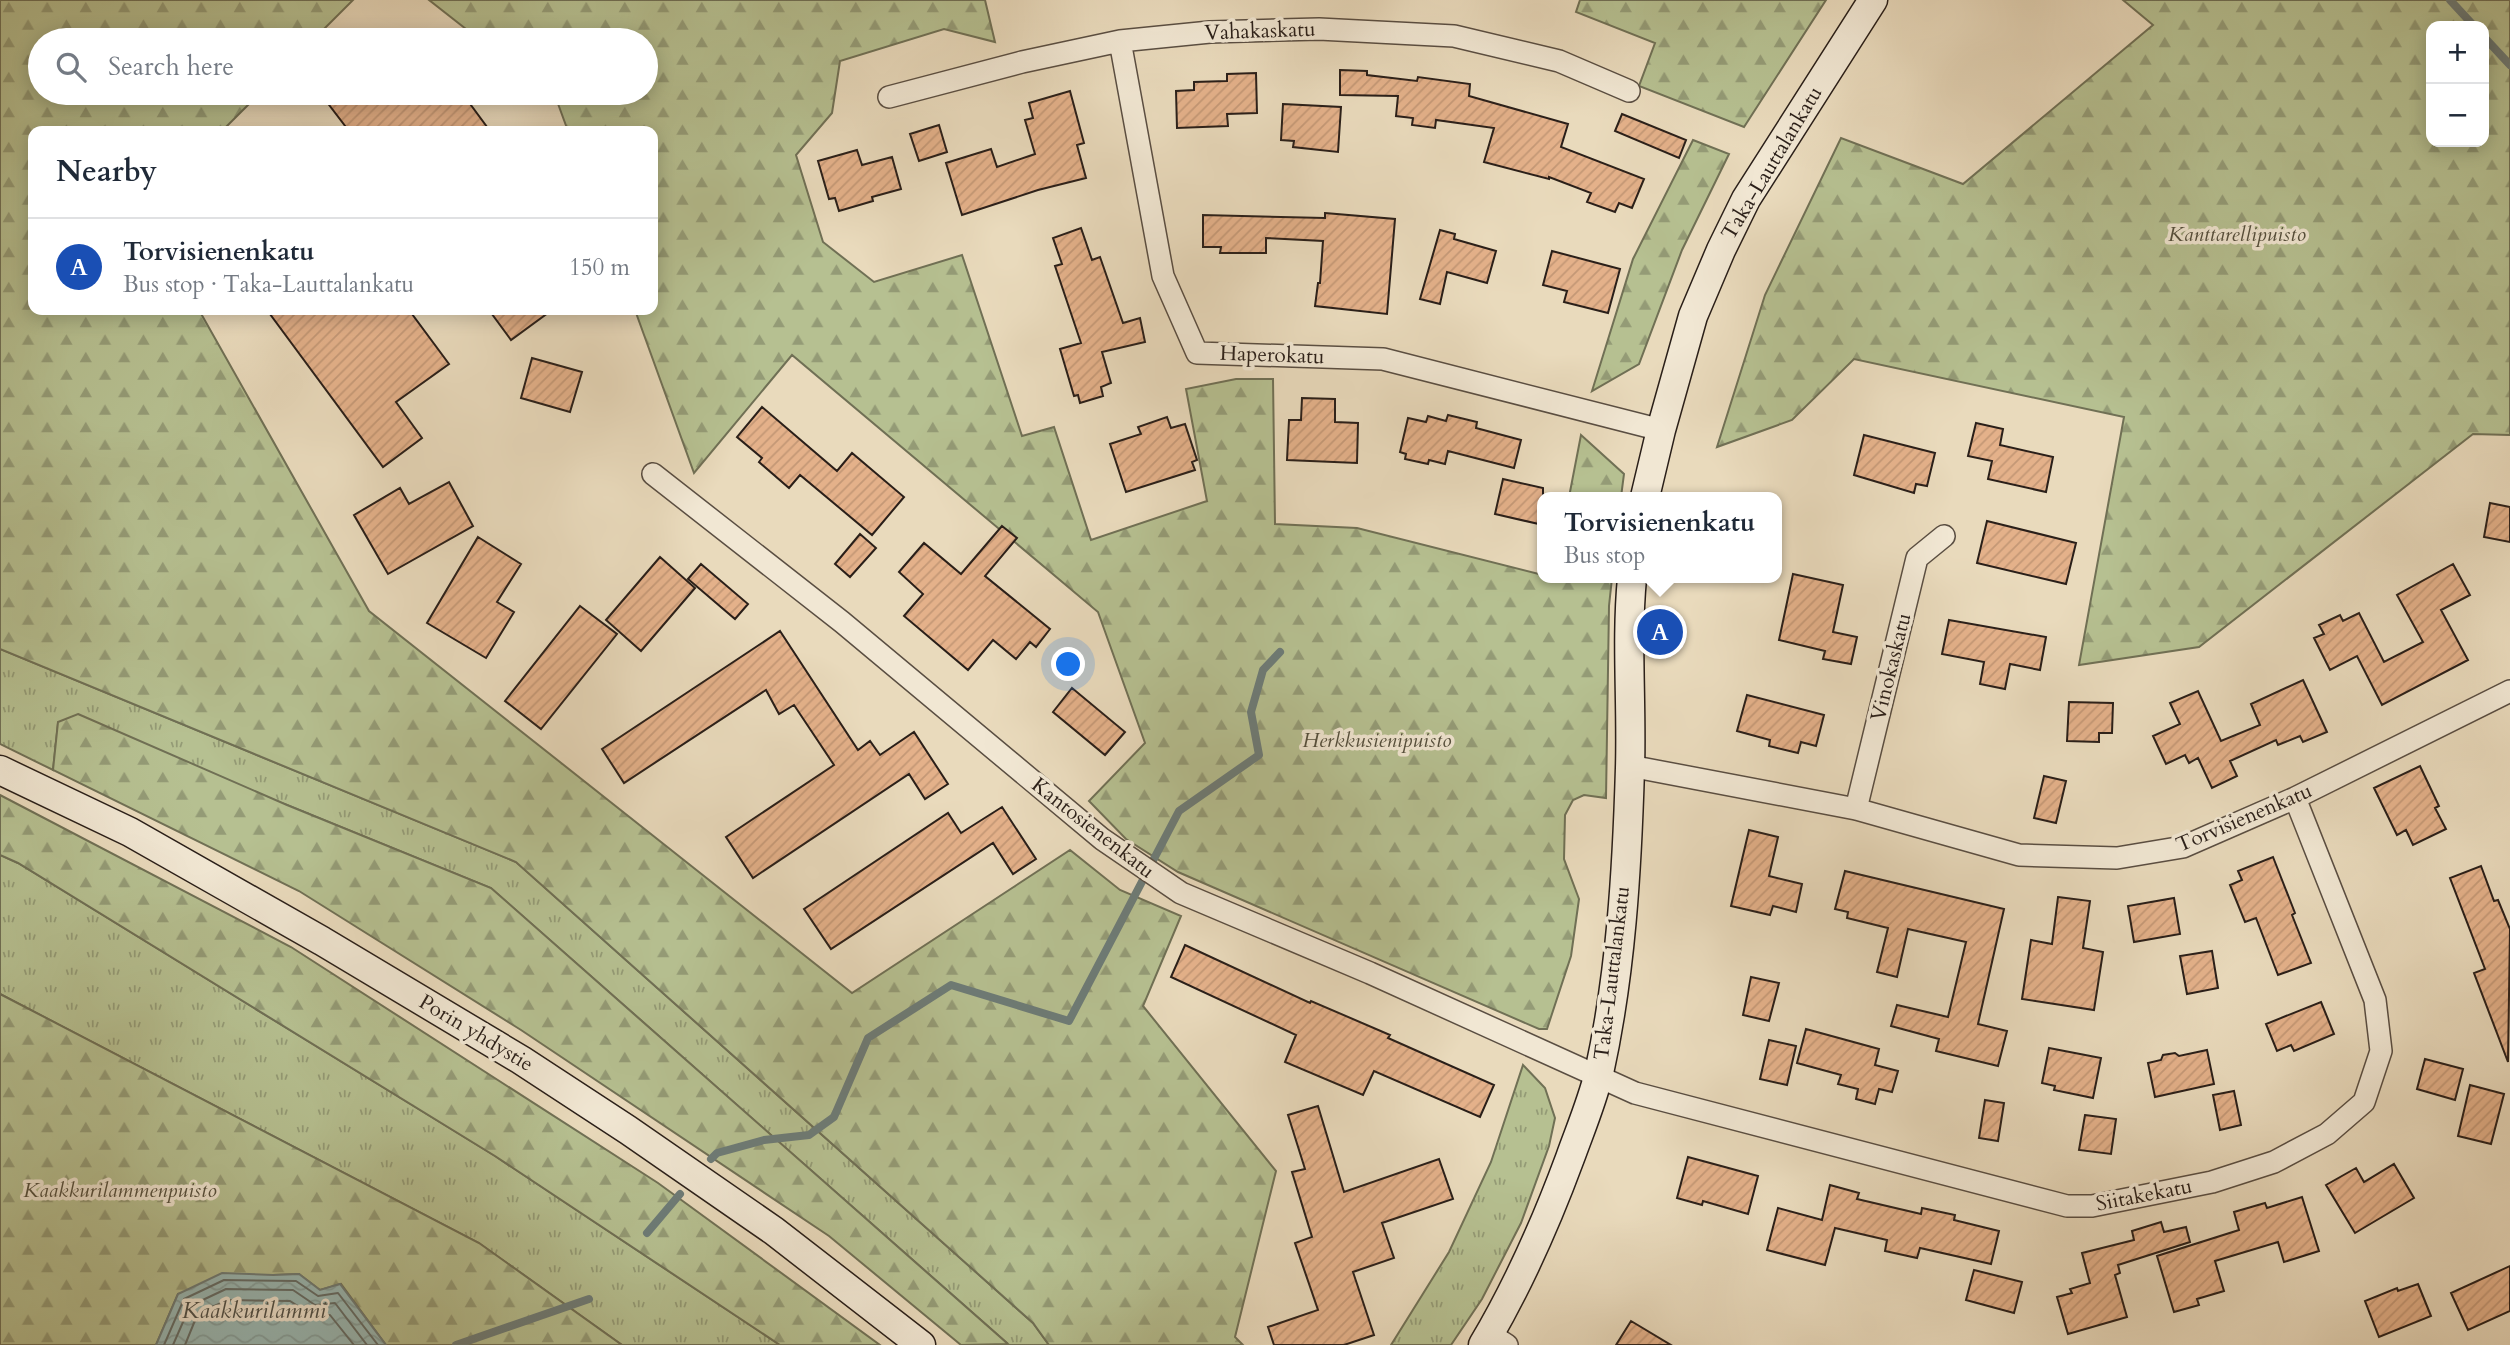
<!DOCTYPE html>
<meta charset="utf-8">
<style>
:root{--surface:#fff;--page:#f6f6f7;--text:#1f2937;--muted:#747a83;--line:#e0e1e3;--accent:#d93025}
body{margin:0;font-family:Cardo,serif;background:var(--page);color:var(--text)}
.controls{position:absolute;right:21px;top:21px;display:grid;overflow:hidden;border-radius:14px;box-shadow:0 4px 18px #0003}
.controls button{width:63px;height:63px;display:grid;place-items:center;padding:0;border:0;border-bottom:2px solid var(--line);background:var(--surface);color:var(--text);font:35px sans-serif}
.you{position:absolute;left:1069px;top:665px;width:24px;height:24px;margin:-18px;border:5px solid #fff;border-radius:50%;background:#1a73e8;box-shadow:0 0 0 10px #1a73e833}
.badge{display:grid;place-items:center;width:46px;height:46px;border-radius:50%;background:var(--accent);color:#fff;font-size:23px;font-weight:700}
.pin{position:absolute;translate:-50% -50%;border:4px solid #fff;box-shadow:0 2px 7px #0006}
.popup{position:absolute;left:1537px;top:492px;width:245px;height:91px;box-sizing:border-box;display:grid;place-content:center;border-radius:14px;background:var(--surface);filter:drop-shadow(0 2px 5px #0005);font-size:23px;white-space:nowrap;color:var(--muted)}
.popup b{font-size:26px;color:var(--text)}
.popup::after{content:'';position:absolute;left:50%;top:100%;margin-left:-14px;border:14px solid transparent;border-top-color:var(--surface)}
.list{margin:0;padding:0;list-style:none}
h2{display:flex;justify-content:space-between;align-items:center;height:91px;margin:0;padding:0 28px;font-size:30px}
h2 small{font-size:23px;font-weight:400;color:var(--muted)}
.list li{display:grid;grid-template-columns:46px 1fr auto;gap:21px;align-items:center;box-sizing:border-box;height:98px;padding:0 28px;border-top:2px solid var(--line)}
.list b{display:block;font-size:26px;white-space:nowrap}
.list p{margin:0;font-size:23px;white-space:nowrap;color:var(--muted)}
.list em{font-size:23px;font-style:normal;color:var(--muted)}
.icon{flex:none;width:38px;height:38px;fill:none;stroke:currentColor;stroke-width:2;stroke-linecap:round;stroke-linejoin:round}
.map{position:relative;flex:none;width:2510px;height:1345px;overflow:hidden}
.search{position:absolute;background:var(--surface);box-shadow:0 4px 18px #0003;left:28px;top:28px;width:630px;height:77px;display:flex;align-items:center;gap:18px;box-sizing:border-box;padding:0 24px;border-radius:38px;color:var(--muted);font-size:26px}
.panel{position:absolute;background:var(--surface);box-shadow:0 4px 18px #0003;left:28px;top:126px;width:630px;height:189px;border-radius:14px}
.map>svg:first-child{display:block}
</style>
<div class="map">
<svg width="2510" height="1345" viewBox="0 0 2510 1345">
<defs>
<pattern id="grass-tufts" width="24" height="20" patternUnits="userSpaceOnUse" patternTransform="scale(1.75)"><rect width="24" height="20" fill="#b6c091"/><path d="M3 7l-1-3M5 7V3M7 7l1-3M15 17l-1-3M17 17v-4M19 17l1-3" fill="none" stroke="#949b76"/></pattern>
<pattern id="forest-firs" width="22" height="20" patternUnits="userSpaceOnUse" patternTransform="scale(1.75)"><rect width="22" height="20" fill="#b6c091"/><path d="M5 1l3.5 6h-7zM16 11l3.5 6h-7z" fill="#949b76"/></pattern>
<pattern id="water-waves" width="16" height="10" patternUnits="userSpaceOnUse" patternTransform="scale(1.75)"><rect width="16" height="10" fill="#99bab7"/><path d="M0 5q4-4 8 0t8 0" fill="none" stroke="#849f9d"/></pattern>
<pattern id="building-hatch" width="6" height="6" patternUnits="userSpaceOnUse" patternTransform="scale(1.75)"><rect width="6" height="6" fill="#e4b18a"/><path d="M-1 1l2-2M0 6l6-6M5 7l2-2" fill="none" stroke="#c49876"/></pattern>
</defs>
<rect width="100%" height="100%" fill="#e9dabc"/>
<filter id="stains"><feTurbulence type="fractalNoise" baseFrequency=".00286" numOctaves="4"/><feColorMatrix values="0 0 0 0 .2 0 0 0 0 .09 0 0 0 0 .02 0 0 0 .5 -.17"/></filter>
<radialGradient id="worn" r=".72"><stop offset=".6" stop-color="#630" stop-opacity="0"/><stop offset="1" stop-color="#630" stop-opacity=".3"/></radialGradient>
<!-- grass -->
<path fill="url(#grass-tufts)" stroke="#707055" stroke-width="2" d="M0 649 516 862 1033 1323 1049 1345H1006L1007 1343 491 888 287 805 58 723 53 770 0 744Z
M0 855 18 863 495 1156 780 1345H622L479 1243 0 994Z
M1523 1065 1545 1088 1555 1118 1549 1146 1521 1223 1482 1299 1451 1345H1391L1449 1252 1491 1162Z"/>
<!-- forest -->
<path fill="url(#forest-firs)" stroke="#707055" stroke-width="2" fill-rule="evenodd" d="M0 0H353L313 40H40V93H260L222 131H33V310H199L369 611 852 993 1070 850 1120 890 1181 916 1143 1006 1276 1171 1235 1337 1243 1345H1049L1033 1323 516 862 0 649Z
M429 0H985L995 42 944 29 840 61 832 113 796 155 823 242 874 282 962 255 1022 436 1054 427 1091 540 1207 501 1186 389 1236 379H1273L1275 524 1357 528 1543 575V578H1612L1609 606 1606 798 1584 795 1573 800 1565 815 1564 859 1579 899 1571 956 1547 1029H1539L1178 872 1126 839 1089 801 1145 743 1098 612 792 355 694 473 635 310H653V131H568L557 101 547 93H646V40H480Z
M1580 0H1826L1744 127 1639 86 1655 43 1576 12Z
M2123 0H2510V435L2473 434 2199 647 2079 665 2124 417 1854 359 1792 420 1717 447 1765 295 1841 138 1963 184 2153 25ZM2431 26H2484V142H2431Z
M1693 140 1729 154 1682 250 1639 364 1592 391 1633 259Z
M1581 435 1624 474 1621 497H1569Z
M78 714 287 805 491 888 1008 1344 961 1345 829 1236 521 1030 299 891 53 770 58 722Z
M0 795 291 947 658 1183 880 1345H780L495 1156 18 863 0 855Z
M0 994 479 1243 622 1345H386L341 1284 320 1290 299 1274 273 1275 178 1294 156 1345H0Z"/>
<!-- water -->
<path fill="url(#water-waves)" stroke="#6d7c78" stroke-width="2" d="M222 1273 273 1275 299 1274 320 1290 340 1284 386 1345H156L178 1294Z"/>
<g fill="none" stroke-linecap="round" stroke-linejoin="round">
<!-- shore -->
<path stroke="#626c68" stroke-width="2" d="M164 1345 184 1299 224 1280 296 1281 318 1296 338 1293 378 1345
M173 1345 190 1306 226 1289 293 1290 315 1305 335 1303 367 1345
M185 1345 198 1313 228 1300 290 1301 312 1315H330L354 1345"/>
<!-- stream -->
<path stroke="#6d7c78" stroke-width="8" d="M2450 0 2474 26
M2484 37 2510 65
M711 1159 717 1153 764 1140 809 1135 834 1117 868 1038 951 985 1069 1021 1179 811 1259 755 1251 712 1263 670 1280 652
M647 1233 680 1194
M456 1345 589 1299"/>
</g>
<!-- building -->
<path fill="url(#building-hatch)" stroke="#2a1f19" stroke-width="2" d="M1340 70 1367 71V75L1417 81 1418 77 1470 84 1469 96 1568 124 1561 147 1644 179 1632 208 1619 203 1615 212 1587 202 1591 193 1549 177V179L1484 162 1494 128 1436 120 1435 128 1412 125 1413 118 1396 116 1398 96 1340 95Z
M1256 73 1257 113 1227 114 1228 126 1177 128 1176 91 1194 90V82L1227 81V74Z
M1070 91 1084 143 1077 145 1086 178 1038 190 962 215 946 163 991 149 997 167 1035 154 1025 120 1033 118 1029 103Z
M320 93H462L490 131H349Z
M1283 104 1341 107 1338 152 1293 147 1294 141 1281 140Z
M1622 114 1686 140 1679 158 1615 131Z
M939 125 947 152 919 161 910 134Z
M857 150 862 165 892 157 901 189 872 197 873 201 839 211 835 198 829 199 818 161Z
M1325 213 1395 219 1387 314 1315 306 1318 283H1320L1323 241 1266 238V253H1220L1221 247H1203V215L1325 218Z
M1081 228 1092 260 1100 257 1123 323 1140 318 1145 342 1102 352 1111 383 1101 387 1103 396 1080 403 1078 395 1074 396 1060 349 1081 343 1055 266 1062 264 1053 238Z
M1440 230 1455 234 1454 239 1496 251 1487 283 1447 272 1440 304 1420 299Z
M1552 251 1620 269 1608 313 1564 302 1567 291 1543 285Z
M267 310H409L449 364 396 402 422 438 383 467Z
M489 310H552L511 340Z
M532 358 582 372 570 412 521 398Z
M1302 398 1335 399V422L1358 423 1357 463 1287 460 1289 420H1301Z
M762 407 837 471 852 453 904 497 872 535 800 475 789 488 759 462 762 458 737 437Z
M1448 415 1477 422 1476 428 1521 440 1514 468 1448 451 1445 464 1429 460 1428 464 1405 459 1406 454 1400 452 1408 418 1426 422 1428 416 1446 421Z
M1167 417 1171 428 1185 424 1197 460 1192 462 1195 470 1126 492 1110 444 1141 434 1138 427Z
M1976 423 2003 429 2000 445 2053 457 2046 492 1988 479 1992 461 1968 456Z
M1864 435 1935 453 1927 486 1916 484 1914 493 1854 475Z
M1503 479 1543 488V525L1495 514Z
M449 482 473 526 388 574 354 515 400 488 409 504Z
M2490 503 2510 507V542L2484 537Z
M1987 521 2076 543 2066 584 1977 563Z
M1002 526 1017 538 985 576 1050 629 1036 647 1030 642 1016 659 993 640 968 670 904 616 923 594 899 572 924 543 961 574Z
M860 534 876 548 850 577 835 564Z
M478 537 521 564 497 602 514 612 486 658 427 623Z
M660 557 695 588 641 651 606 620Z
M701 564 748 604 735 619 688 579Z
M2453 564 2470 595 2441 610 2468 660 2382 705 2357 656 2330 670 2314 638 2324 634 2319 625 2340 615 2343 621 2359 613 2384 662 2423 642 2397 595Z
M1793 574 1843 585 1833 632 1857 637 1851 664 1823 659 1825 651 1779 640Z
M580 606 617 634 541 729 505 701Z
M1949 620 2046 637 2040 670 2010 664 2005 689 1980 684 1984 662 1942 654Z
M780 631 858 750 870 741 880 755 914 732 948 784 925 799 909 774 753 878 726 837 834 765 794 705 779 714 766 690 624 783 602 749Z
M2303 680 2327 732 2303 742 2300 736 2278 745 2276 740 2230 761 2237 776 2212 788 2198 758 2189 763 2185 755 2166 764 2153 736 2180 724 2170 703 2198 691 2221 741 2260 725 2251 704Z
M1072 688 1125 732 1105 755 1053 712Z
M1747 695 1824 715 1816 746 1801 742 1798 753 1769 746 1770 740 1737 731Z
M2069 702 2113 703 2112 733H2099V742L2067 741Z
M2420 766 2439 806 2435 808 2446 829 2413 845 2406 830 2397 835 2374 788Z
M2044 776 2066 781 2056 823 2034 818Z
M1002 807 1036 859 1013 874 993 843 831 949 804 909 948 813 961 833Z
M1749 830 1778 837 1769 876 1802 884 1796 912 1773 906 1770 915 1731 906Z
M2273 857 2295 913 2292 915 2311 963 2278 975 2256 918 2245 922 2230 885 2242 880 2238 871Z
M2481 866 2494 901 2498 900 2510 929 2508 1062 2474 973 2485 969 2450 878Z
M1845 871 2004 909 1978 1024 2007 1031 1998 1066 1936 1051 1939 1039 1891 1026 1897 1005 1948 1017 1966 942 1908 929 1897 977 1877 972 1888 928 1847 918 1848 912 1835 909Z
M2058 897 2090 901 2083 948 2103 952 2094 1010 2022 999 2031 940 2052 944Z
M2174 898 2180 934 2134 942 2128 906Z
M1185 945 1310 1003 1311 1001 1390 1035 1388 1038 1494 1085 1480 1117 1374 1071 1363 1095 1285 1062 1296 1035 1171 977Z
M2212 951 2218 988 2187 994 2180 956Z
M1751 977 1779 983 1769 1021 1743 1015Z
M2321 1002 2334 1034 2294 1051 2291 1045 2277 1051 2266 1024Z
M1806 1029 1879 1049 1875 1065 1898 1071 1892 1092 1879 1089 1875 1104 1856 1099 1858 1089 1838 1084 1841 1075 1797 1063Z
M1769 1040 1796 1046 1787 1085 1760 1079Z
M2049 1048 2101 1058 2093 1098 2054 1090 2055 1086 2042 1083Z
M2207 1050 2214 1084 2155 1097 2148 1063 2161 1060 2163 1055 2175 1053 2179 1056Z
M2425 1059 2463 1069 2455 1100 2417 1089Z
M2470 1085 2504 1094 2491 1144 2458 1136Z
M2234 1091 2241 1125 2220 1130 2213 1095Z
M1985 1100 2004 1103 1998 1141 1979 1138Z
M1318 1106 1344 1192 1439 1159 1453 1199 1382 1223 1394 1258 1353 1272 1374 1335 1344 1345H1274L1268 1327 1318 1310 1295 1243 1312 1237 1292 1172 1305 1169 1288 1115Z
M2085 1115 2116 1119 2111 1154 2079 1150Z
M1688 1157 1758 1176 1748 1214 1703 1201 1702 1205 1677 1198Z
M2394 1164 2414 1198 2355 1233 2326 1185 2356 1168 2364 1182Z
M1830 1185 1859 1193 1857 1199 1921 1214 1922 1208 1955 1215 1954 1220 1999 1231 1991 1264 1920 1248 1917 1258 1885 1251 1887 1240 1835 1228 1825 1265 1767 1250 1778 1208 1822 1220Z
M2302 1197 2319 1251 2284 1262 2278 1242 2215 1261 2224 1291 2197 1299 2199 1305 2174 1312 2157 1256 2239 1230 2234 1212 2265 1203 2267 1208Z
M2161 1222 2164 1232 2186 1227 2190 1242 2118 1265 2120 1273 2115 1275 2127 1317 2068 1334 2057 1297 2072 1293 2070 1289 2090 1283 2082 1253 2134 1240 2132 1231Z
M2510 1266V1311L2468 1330 2451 1293Z
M1974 1270 2022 1282 2014 1313 1966 1300Z
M2418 1284 2431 1316 2379 1337 2365 1301 2397 1288 2398 1291Z
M1631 1321 1671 1345H1616Z"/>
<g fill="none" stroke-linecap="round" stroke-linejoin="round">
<defs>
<path id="street" d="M1120 41 1163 276 1197 353 1383 359 1661 430
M889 97 1022 62 1120 41 1210 32 1319 29 1454 36 1559 61 1629 91
M653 474 842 622 1102 839 1181 893 1370 973 1635 1093 2067 1206H2092L2212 1182 2274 1162 2327 1134 2364 1102 2381 1051 2375 1000 2295 798
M1630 766 1856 809 2019 855 2117 858 2183 847 2295 798 2510 691
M1856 809 1917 558 1944 536
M1490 1334 1507 1345"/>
<path id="secondary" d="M1645 497 1661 430 1693 316 1721 250 1746 199 1873 0
M0 770 130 832 322 941 521 1060 628 1130 774 1231 921 1345
M1483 1345C1518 1286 1546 1223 1570 1158 1580 1130 1592 1102 1599 1073 1621 973 1627 870 1630 768 1632 704 1626 641 1632 578"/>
</defs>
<!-- street casing -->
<use href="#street" stroke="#5a4e42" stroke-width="24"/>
<!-- secondary casing -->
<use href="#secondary" stroke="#2a1f19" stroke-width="31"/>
<!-- street -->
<use href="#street" stroke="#f1e7d3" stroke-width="21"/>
<!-- secondary -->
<use href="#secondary" stroke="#f1e7d3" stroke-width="28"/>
</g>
<g text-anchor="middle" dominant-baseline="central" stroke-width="7" stroke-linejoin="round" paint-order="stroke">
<!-- street labels -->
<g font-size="21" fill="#2a1f19" stroke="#f1e7d3">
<text transform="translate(1260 31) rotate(-2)">Vahakaskatu</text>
<text transform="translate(1772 163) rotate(-59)">Taka-Lauttalankatu</text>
<text transform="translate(1272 355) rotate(2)">Haperokatu</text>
<text transform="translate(1891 667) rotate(-76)">Vinokaskatu</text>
<text transform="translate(2244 818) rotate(-23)">Torvisienenkatu</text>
<text transform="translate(1093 828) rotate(38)">Kantosienenkatu</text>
<text transform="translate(1612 973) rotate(-83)">Taka-Lauttalankatu</text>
<text transform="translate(476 1033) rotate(31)">Porin yhdystie</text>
<text transform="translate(2144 1195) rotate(-11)">Siitakekatu</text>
</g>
<!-- park labels -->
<g font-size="21" font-style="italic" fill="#544f3d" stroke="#f1e7d3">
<text x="2237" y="234">Kanttarellipuisto</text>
<text x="1377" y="740">Herkkusienipuisto</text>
<text x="120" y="1190">Kaakkurilammenpuisto</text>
</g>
<!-- water labels -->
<g font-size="23" font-style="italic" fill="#4b4e48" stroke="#f1e7d3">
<text x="254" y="1310">Kaakkurilammi</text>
</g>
</g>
<rect width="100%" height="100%" filter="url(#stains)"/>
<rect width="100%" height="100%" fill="url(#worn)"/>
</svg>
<div class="controls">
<button>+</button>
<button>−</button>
</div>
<div class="you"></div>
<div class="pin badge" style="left:1660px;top:632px;background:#1a4fb4">A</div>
<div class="popup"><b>Torvisienenkatu</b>Bus stop</div>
<div class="search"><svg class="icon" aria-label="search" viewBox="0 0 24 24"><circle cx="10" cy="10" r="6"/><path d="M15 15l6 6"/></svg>Search here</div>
<section class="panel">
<h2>Nearby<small></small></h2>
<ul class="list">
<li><span class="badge" style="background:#1a4fb4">A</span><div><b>Torvisienenkatu</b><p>Bus stop · Taka-Lauttalankatu</p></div><em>150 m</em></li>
</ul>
</section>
</div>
